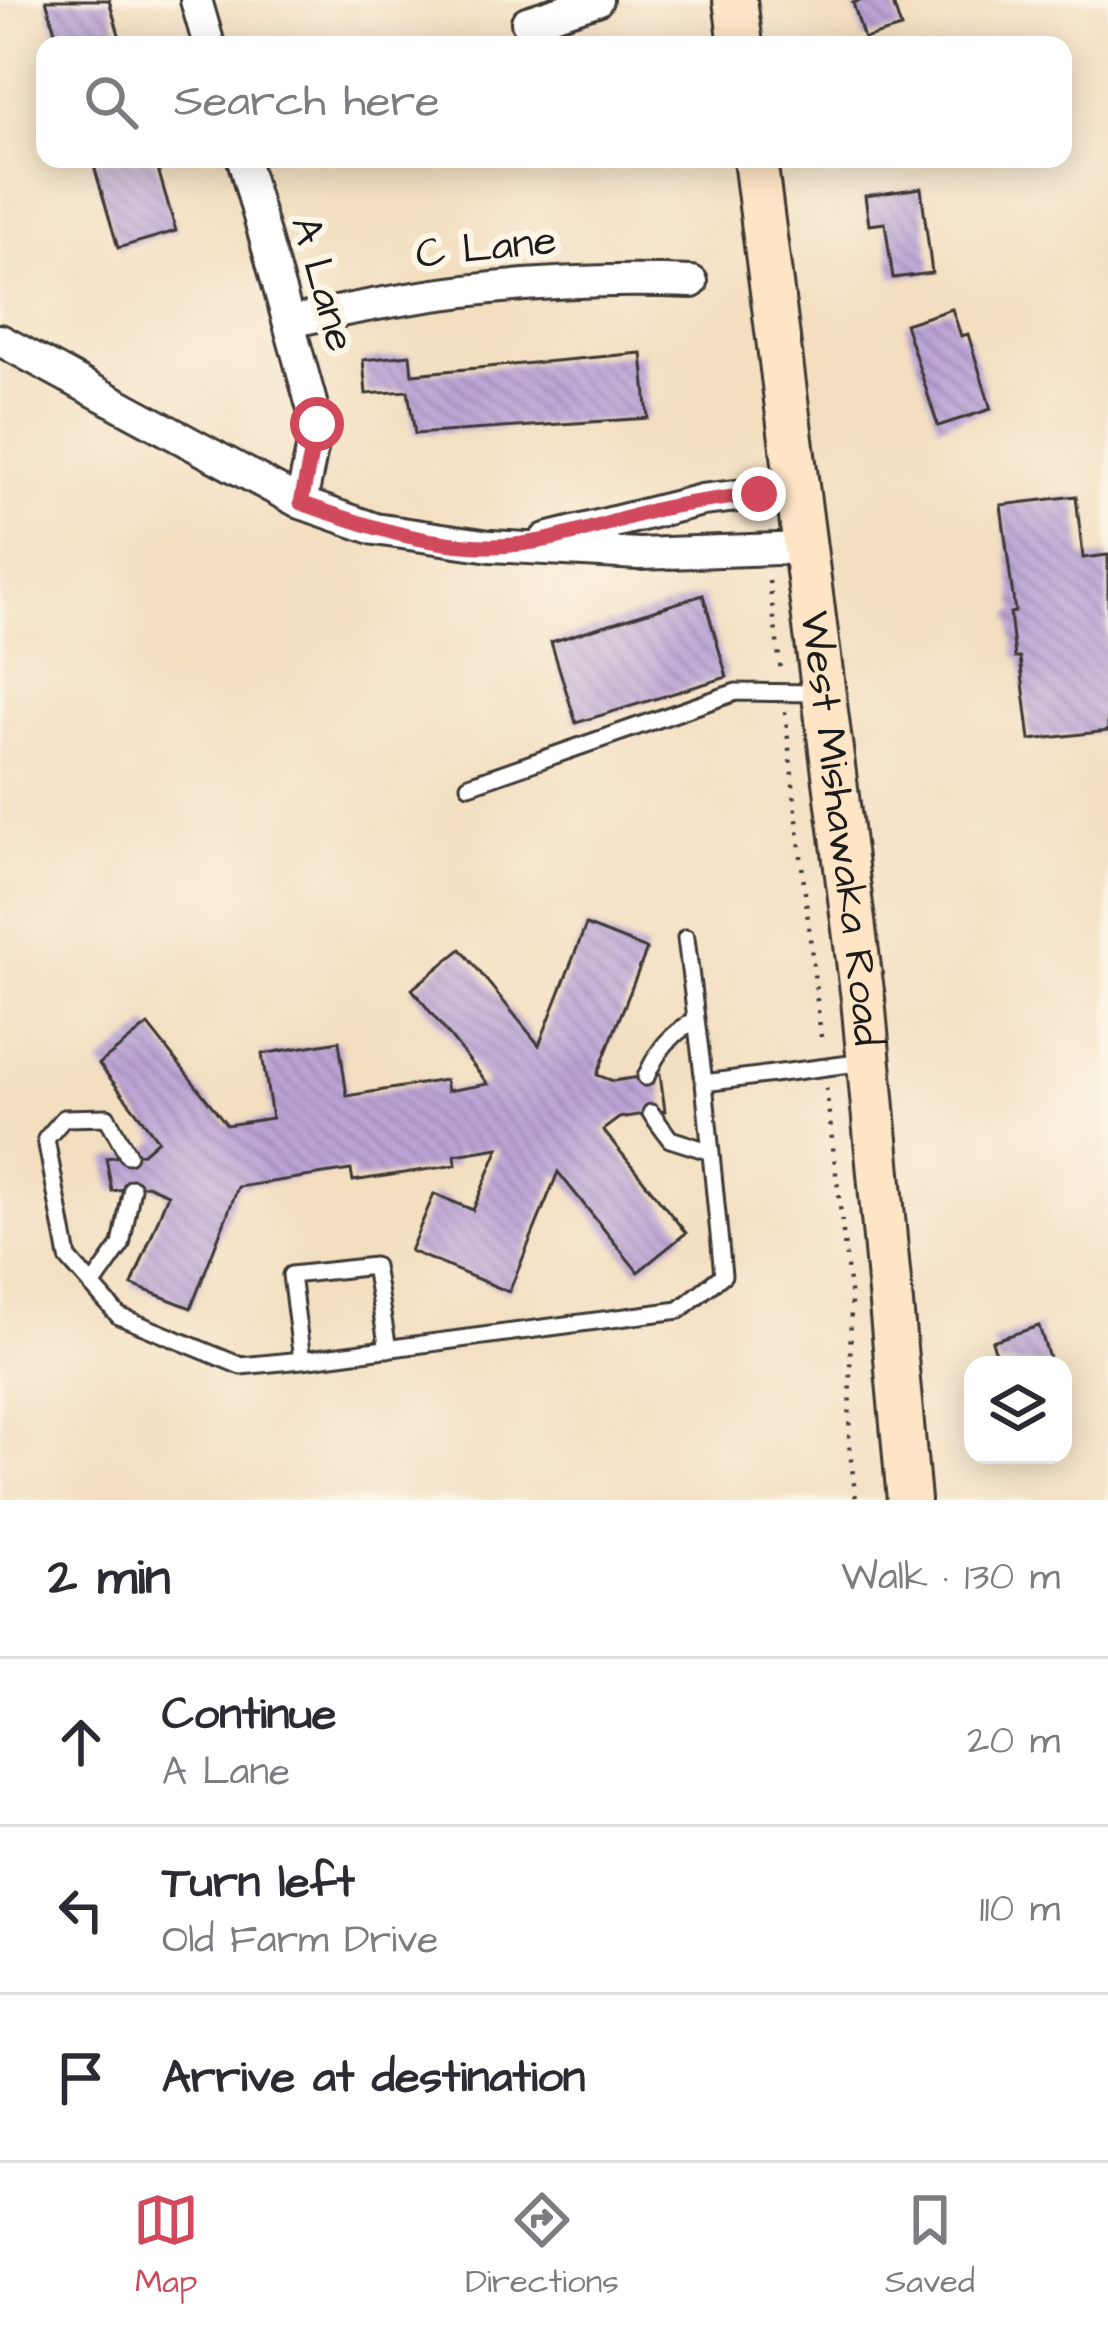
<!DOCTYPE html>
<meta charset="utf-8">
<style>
:root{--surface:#fff;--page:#f7f7f7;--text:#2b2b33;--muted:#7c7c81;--line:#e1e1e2;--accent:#d1495b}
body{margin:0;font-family:"Architects Daughter",sans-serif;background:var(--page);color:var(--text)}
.controls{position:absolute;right:36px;bottom:36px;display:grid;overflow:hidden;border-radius:24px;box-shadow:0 6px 30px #0003}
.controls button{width:108px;height:108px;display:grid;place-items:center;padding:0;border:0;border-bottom:3px solid var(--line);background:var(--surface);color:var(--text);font:60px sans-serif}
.stop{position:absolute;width:36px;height:36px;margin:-27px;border:9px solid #d1495b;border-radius:50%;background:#fff}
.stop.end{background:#d1495b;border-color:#fff;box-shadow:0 3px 12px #0008}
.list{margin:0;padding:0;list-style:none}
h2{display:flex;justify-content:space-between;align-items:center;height:156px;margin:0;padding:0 48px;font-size:51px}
h2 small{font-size:39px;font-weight:400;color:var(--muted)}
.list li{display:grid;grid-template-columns:78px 1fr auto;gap:36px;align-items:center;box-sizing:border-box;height:168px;padding:0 48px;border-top:3px solid var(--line)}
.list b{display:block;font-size:45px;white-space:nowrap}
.list p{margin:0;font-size:39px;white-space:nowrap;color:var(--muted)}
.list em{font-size:39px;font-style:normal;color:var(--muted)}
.icon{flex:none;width:66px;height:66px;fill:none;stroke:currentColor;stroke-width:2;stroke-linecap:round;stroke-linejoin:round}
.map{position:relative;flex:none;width:1108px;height:1500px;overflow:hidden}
.search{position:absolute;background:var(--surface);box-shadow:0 6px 30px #0003;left:36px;right:36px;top:36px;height:132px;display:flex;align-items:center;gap:30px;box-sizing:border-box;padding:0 42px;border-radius:24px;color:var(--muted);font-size:45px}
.sheet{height:660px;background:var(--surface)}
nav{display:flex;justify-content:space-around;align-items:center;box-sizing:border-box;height:168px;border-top:3px solid var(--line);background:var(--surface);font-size:33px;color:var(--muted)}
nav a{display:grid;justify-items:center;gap:6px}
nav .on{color:var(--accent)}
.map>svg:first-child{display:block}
</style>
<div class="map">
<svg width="1108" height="1500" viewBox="0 0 1108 1500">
<defs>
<pattern id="building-back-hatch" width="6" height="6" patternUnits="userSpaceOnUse" patternTransform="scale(3)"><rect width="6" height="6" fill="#bba4d6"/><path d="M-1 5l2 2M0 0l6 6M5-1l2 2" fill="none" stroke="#9785ad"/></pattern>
</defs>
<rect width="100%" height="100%" fill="#fcf5e5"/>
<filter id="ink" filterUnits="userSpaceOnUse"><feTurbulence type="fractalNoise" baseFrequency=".00833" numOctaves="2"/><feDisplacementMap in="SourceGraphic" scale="24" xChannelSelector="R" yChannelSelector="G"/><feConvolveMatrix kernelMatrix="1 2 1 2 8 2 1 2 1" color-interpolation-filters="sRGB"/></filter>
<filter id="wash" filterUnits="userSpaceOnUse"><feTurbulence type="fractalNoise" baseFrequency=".004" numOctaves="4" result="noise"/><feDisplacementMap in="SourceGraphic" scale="48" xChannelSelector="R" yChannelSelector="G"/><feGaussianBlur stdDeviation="2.7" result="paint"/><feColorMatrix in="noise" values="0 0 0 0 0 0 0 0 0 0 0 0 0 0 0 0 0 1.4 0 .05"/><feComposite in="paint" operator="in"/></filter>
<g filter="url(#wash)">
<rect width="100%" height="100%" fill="#f3dec0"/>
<g id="blocks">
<!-- building -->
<path fill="url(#building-back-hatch)" d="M46 0H109L122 45H59Z
M862 0H892L901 28 864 39 853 3Z
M602 33 606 45H572L571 41Z
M92 159H155L176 231 118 248Z
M921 188 932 273 893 278 885 223 869 225 865 196Z
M952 309 961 336 968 334 991 409 938 426 905 324Z
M642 353 648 418 415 434 408 391 366 394 363 360 410 355 412 374Z
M1076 496 1083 558 1108 555V731L1030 740 1020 658H1015L1010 613 1015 612 1001 505Z
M703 595 727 677 576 723 551 642Z
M586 925 647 949 597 1075 613 1081 660 1074 665 1111 619 1118 603 1130 686 1233 638 1272 558 1172 509 1292 410 1251 434 1194 473 1210 499 1148 455 1155 456 1165 353 1181 351 1170 238 1187 191 1308 132 1285 168 1194 147 1185 112 1191 106 1158 143 1153 158 1140 99 1064 148 1025 227 1125 272 1118 262 1054 339 1041 347 1096 445 1080 447 1091 488 1084 412 989 461 949 539 1045Z
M1039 1326 1051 1365H999L992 1341Z"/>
</g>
</g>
<g filter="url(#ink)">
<use href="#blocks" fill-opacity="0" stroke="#3c3935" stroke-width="3"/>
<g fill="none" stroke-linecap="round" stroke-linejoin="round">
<defs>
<path id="service" d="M469 785 736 692 821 693
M686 938 704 1083
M646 1077C658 1049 669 1036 695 1020
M651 1113 670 1139 708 1151
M128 1155 107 1117 64 1118 46 1139 68 1258 119 1316 241 1366 302 1360 679 1310 723 1275 704 1083 865 1062
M92 1286 121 1245 132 1188
M302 1360 291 1275 374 1266 388 1349"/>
<path id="minor" d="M196 0 209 45
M527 22 597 0
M243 159 317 424 301 503
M290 322C423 291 556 276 692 282
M0 340 301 503 375 529 490 546 639 554 806 548
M546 539 702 500 798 489"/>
<g id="secondary">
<path d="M735 0 741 45"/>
<path id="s1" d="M755 159 863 999 909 1500"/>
</g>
</defs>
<!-- service casing -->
<use href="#service" stroke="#3c3935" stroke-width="21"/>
<!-- minor casing -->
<use href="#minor" stroke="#3c3935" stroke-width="36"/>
<!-- secondary casing -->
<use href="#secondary" stroke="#3c3935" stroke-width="48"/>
<!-- path -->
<path stroke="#3c3935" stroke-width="4.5" stroke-dasharray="3 9" stroke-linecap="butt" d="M769 581 781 671
M785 712 822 1046
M826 1088 851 1300 849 1443 856 1500"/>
<!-- service -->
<use href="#service" stroke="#fff" stroke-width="15"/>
<!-- minor -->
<use href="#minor" stroke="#fff" stroke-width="30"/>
<!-- secondary -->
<use href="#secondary" stroke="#fde5c5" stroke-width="42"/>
</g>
</g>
<g fill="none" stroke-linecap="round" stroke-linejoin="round" filter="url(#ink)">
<!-- route -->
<path stroke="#d1495b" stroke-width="15" d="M317 424 301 503C361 524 424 546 489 546 546 547 604 523 659 509 692 502 725 498 759 494"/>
</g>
<g text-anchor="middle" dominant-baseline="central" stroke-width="12" stroke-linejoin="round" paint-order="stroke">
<!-- street labels -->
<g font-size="42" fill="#1c1c1c" stroke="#fcf5e5">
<text transform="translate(486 248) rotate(-6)">C Lane</text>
<text transform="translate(322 284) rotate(74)">A Lane</text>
<text stroke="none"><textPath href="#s1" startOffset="675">West Mishawaka Road</textPath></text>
</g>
</g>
</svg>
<div class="controls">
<button><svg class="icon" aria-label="layers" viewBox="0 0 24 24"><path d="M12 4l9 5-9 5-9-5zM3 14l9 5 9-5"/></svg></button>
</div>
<div class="stop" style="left:317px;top:424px"></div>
<div class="stop end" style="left:759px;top:494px"></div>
<div class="search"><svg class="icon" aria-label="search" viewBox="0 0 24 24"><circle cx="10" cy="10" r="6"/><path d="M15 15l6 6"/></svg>Search here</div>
</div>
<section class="sheet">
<h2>2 min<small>Walk · 130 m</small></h2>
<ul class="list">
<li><svg class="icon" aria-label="ahead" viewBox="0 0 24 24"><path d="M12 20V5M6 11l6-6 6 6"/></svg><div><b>Continue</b><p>A Lane</p></div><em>20 m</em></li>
<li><svg class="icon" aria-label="left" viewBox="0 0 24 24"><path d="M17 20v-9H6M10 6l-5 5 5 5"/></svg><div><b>Turn left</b><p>Old Farm Drive</p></div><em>110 m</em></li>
<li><svg class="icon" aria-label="arrive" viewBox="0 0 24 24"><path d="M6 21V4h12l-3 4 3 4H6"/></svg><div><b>Arrive at destination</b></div></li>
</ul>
</section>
<nav>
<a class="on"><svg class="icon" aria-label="map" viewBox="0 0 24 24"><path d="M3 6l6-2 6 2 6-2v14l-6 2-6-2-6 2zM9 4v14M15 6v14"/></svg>Map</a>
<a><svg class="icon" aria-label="directions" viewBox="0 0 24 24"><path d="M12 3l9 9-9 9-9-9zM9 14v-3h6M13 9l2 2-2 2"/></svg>Directions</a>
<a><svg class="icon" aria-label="saved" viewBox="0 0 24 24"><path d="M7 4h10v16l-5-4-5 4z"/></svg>Saved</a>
</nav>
